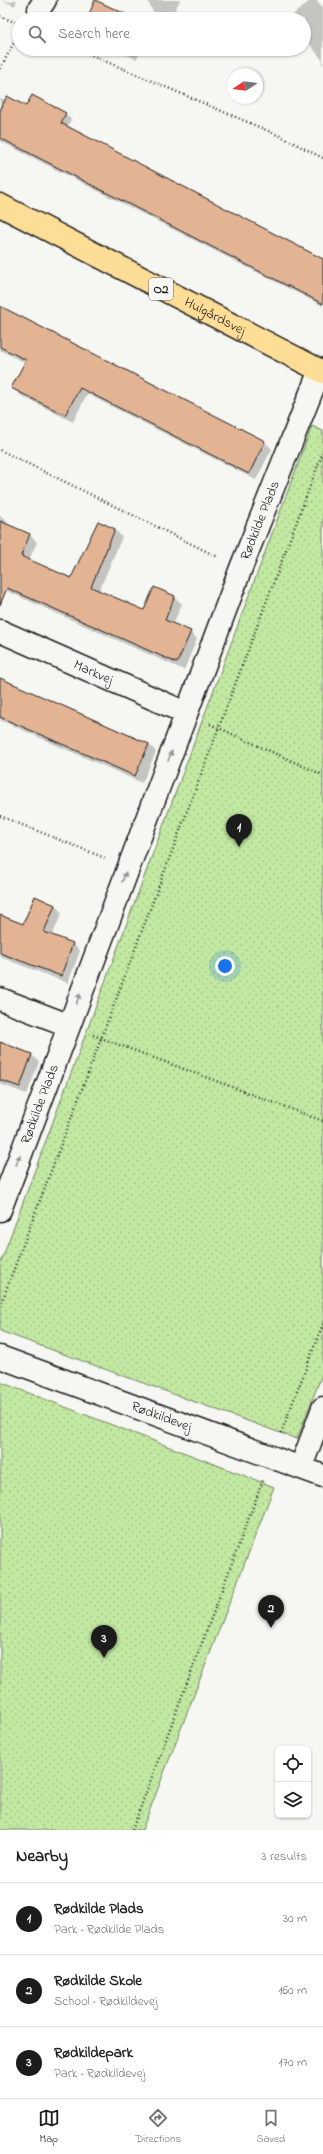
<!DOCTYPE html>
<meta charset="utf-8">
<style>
:root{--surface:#fff;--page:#f2f2f2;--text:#202124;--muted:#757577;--line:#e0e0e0;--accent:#1c1c1c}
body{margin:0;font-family:"Indie Flower",sans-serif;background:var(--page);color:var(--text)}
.controls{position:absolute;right:12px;bottom:12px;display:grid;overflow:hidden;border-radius:6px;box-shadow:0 1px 3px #0004}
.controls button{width:36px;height:36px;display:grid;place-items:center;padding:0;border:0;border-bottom:1px solid var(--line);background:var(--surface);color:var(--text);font:20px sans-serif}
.compass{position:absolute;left:227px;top:68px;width:36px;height:36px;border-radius:50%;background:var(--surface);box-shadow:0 1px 3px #0004;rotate:257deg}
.you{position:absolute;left:225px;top:966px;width:14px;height:14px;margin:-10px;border:3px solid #fff;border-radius:50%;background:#1a73e8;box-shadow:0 0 0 6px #1a73e833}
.badge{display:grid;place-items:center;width:26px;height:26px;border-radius:50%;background:var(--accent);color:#fff;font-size:13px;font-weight:700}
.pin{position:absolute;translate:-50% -33px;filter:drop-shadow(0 1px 2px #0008)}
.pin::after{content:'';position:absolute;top:21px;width:14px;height:12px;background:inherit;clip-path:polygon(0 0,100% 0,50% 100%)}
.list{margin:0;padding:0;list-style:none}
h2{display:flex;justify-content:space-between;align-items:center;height:52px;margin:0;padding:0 16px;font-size:17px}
h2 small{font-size:13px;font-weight:400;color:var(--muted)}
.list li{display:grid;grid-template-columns:26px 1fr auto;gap:12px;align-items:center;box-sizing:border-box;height:72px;padding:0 16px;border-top:1px solid var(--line)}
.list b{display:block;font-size:15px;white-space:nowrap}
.list p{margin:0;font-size:13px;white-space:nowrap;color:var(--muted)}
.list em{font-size:13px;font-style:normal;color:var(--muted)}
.icon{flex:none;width:22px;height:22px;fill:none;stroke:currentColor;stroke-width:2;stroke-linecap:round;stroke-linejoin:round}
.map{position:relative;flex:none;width:323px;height:1830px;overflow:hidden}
.search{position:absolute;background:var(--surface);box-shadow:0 1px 3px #0004;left:12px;right:12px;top:12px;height:44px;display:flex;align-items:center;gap:10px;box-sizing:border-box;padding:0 14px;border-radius:22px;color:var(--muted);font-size:15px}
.sheet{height:268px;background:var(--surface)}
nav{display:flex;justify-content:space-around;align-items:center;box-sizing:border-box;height:56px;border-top:1px solid var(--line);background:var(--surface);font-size:11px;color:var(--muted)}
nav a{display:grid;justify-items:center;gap:2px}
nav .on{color:var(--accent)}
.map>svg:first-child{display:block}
</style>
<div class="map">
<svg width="323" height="1830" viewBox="0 0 323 1830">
<defs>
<pattern id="park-dots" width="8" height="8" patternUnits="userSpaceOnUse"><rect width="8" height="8" fill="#c2e8a2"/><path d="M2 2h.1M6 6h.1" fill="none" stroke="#a6c68b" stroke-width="1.8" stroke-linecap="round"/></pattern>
</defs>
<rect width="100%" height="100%" fill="#f6f6f2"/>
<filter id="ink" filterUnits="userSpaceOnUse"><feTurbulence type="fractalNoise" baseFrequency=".025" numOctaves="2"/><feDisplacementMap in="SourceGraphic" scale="8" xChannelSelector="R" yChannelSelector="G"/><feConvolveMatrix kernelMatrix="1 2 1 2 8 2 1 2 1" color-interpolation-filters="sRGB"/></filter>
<g filter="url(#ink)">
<!-- park -->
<path fill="url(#park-dots)" stroke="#6f825f" d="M312 426 323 431V1372L297 1439 0 1331V1264Z
M0 1382 274 1487 142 1830H0Z"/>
<!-- shadow -->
<path fill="#0003" d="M1 0 12 2 13 0H17L15 6Z
M147 0H180L170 19H157Z
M311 0H316L323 7V65L321 63 323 61 304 37V19L289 18Z
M114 49H144L136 59Z
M0 98 27 107 65 114 71 119 67 128 323 260V306L0 141Z
M0 307 265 442 272 449 256 480 87 394 73 422 20 395 13 388 25 363 0 350Z
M0 515 8 523 7 525 30 535 37 542 29 560 72 579 99 522 115 530 122 537 99 591 144 611 174 597 182 604 173 624 190 632 197 639 184 670 0 588Z
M0 679 149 744 156 752 142 783 0 720Z
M55 905 62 913 52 936 73 944 80 951 68 983 0 957V916L24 925Z
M0 1043 31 1054 39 1062 27 1094 0 1084Z"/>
<!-- building -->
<path fill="#e3b494" stroke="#1c1c1c" d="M95 0 136 19H87Z
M32 95 66 113 61 123 323 259V304L0 138V111L7 96 26 106Z
M0 306 265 441 249 474 80 388 65 415 11 388 26 360 0 347Z
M0 521 30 534 21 556 71 578 98 521 115 529 91 587 144 610 154 587 175 596 165 620 191 631 177 663 7 588 0 605Z
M0 678 149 744 135 776 0 717Z
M35 896 55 905 44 932 73 943 61 976 0 953V915L23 924Z
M0 1042 32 1054 20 1087 0 1080Z"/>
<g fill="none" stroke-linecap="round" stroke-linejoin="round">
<defs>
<g id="street">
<path d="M39 9 45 0"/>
<path id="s1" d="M0 631 186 713"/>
<path d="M0 999 68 1025"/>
<path id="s2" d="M0 1210 241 568 320 370"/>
<path id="s3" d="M0 1357 323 1476"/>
<path d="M301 1467 323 1408"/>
</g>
<g id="primary">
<path id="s4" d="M0 205 323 372"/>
</g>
</defs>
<!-- street casing -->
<use href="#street" stroke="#1c1c1c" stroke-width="25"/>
<!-- primary casing -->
<use href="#primary" stroke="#1c1c1c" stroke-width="25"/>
<!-- path -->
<path stroke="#1c1c1c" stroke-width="2.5" stroke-dasharray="1 3" stroke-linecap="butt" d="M0 16 19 24
M77 49 280 136 323 158
M0 69 19 33
M0 450 218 557
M210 724 323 775
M0 816 105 858
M93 1035 323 1121
M0 1306 323 452
M281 1433 323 1324
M132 1830 263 1480"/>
<!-- street -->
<use href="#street" stroke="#f6f6f2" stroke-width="22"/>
<!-- primary -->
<use href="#primary" stroke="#fedd96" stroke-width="22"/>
</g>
<!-- one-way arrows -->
<defs><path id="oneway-solid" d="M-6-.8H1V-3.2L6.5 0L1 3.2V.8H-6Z"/></defs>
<g fill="#949492">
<use href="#oneway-solid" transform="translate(170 756) rotate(-69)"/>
<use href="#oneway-solid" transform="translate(124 877) rotate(-69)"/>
<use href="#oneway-solid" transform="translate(78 999) rotate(-69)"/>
<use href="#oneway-solid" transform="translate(18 1160) rotate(-70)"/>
</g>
</g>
<g text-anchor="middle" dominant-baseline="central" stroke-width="3" stroke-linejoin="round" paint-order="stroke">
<!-- shield labels -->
<rect fill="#f6f6f2" stroke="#5d5d5c" stroke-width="1" x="149" y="278" width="24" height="22" rx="3"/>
<g font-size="13" font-weight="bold" fill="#1c1c1c">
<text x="161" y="289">O2</text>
</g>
<!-- street labels -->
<g font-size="14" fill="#1c1c1c" stroke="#f6f6f2">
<text stroke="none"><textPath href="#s4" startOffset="242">Hulgårdsvej</textPath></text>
<text stroke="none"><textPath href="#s2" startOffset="737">Rødkilde Plads</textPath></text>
<text stroke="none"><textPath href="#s1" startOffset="102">Markvej</textPath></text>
<text stroke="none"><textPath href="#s2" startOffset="113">Rødkilde Plads</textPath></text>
<text stroke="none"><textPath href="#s3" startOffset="172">Rødkildevej</textPath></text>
</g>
</g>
</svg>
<div class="controls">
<button><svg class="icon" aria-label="locate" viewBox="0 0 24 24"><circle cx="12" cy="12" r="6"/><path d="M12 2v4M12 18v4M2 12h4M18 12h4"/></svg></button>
<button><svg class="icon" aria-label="layers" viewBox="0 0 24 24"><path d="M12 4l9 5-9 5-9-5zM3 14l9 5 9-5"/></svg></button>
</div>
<svg class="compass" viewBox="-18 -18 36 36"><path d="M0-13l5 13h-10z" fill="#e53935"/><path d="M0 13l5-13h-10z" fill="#757577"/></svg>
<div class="you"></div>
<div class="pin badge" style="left:239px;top:847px">1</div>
<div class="pin badge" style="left:271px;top:1628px">2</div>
<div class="pin badge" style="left:104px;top:1658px">3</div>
<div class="search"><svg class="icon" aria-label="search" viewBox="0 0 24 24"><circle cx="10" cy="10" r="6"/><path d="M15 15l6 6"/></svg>Search here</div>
</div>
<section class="sheet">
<h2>Nearby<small>3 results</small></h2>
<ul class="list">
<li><span class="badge">1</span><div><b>Rødkilde Plads</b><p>Park · Rødkilde Plads</p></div><em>30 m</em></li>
<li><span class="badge">2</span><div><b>Rødkilde Skole</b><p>School · Rødkildevej</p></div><em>160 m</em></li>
<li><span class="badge">3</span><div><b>Rødkildepark</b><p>Park · Rødkildevej</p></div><em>170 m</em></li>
</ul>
</section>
<nav>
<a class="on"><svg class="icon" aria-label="map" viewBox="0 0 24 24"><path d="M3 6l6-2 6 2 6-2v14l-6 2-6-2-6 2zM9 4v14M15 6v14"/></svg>Map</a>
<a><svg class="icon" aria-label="directions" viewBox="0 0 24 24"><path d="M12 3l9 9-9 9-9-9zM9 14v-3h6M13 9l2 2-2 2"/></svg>Directions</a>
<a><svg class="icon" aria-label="saved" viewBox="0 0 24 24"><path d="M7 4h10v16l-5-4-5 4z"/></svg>Saved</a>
</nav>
